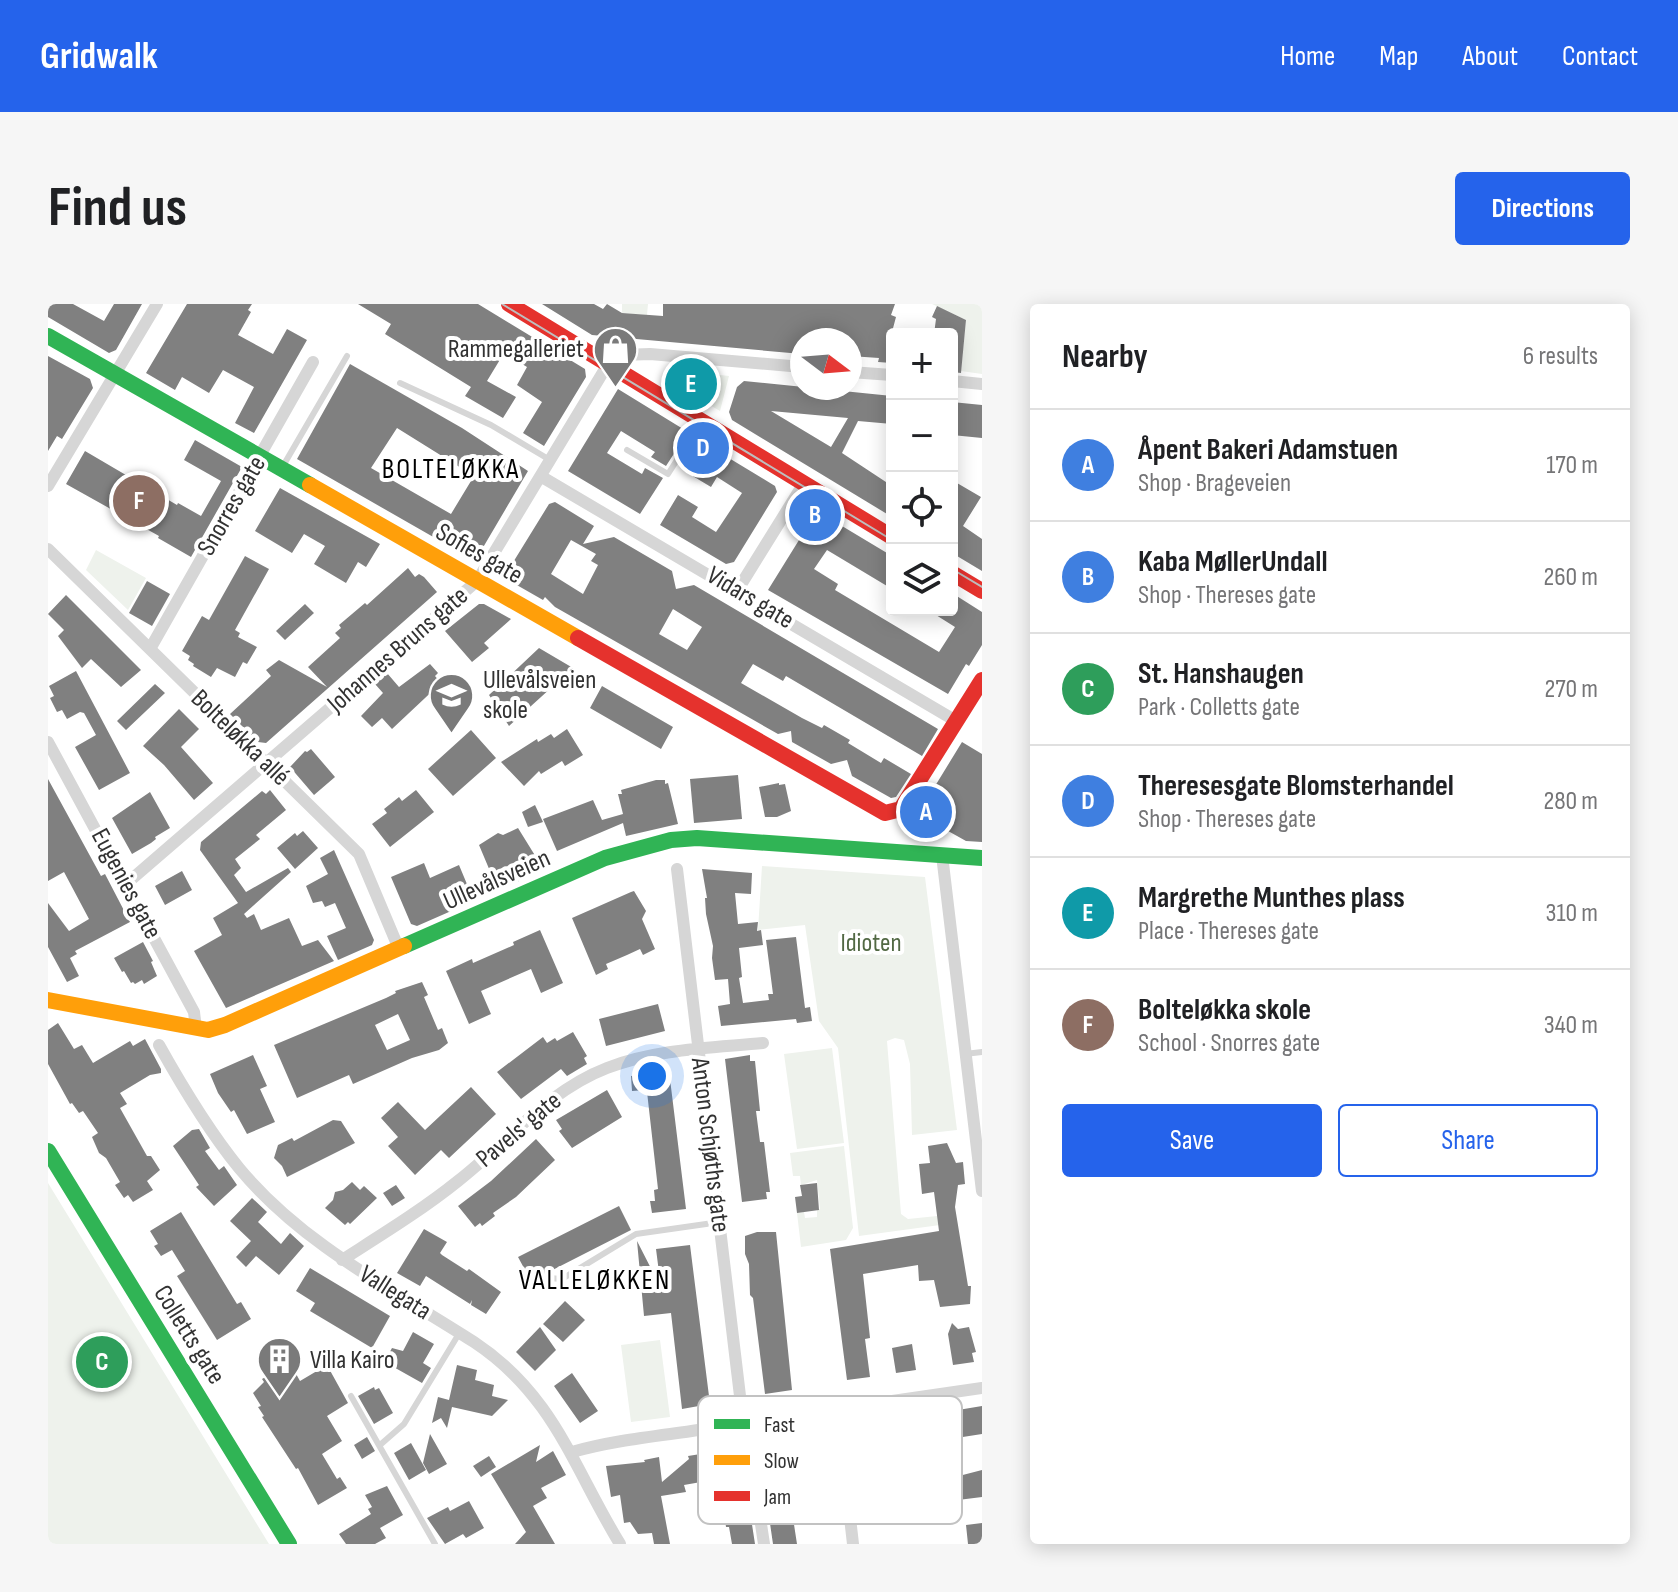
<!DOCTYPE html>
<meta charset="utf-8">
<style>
:root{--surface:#fff;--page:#f6f6f6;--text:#202124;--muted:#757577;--line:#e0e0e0;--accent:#2563eb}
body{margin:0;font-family:"Sofia Sans Condensed",sans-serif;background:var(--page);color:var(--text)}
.controls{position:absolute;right:24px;top:24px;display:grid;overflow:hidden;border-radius:8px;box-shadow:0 4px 20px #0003}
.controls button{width:72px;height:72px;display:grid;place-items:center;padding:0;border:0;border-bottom:2px solid var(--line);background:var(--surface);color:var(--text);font:40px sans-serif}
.compass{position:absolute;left:742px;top:24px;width:72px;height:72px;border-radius:50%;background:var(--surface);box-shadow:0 4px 20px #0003;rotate:106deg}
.you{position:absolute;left:604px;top:772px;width:28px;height:28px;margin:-20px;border:6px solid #fff;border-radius:50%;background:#1a73e8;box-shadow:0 0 0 12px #1a73e833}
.badge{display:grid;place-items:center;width:52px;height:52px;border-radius:50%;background:var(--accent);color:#fff;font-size:26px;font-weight:700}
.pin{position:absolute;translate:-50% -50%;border:4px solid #fff;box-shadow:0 2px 8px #0006}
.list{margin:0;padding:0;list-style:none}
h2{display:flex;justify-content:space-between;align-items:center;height:104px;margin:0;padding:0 32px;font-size:34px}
h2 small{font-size:26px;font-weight:400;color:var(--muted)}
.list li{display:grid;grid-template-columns:52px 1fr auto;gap:24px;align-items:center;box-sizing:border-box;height:112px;padding:0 32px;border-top:2px solid var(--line)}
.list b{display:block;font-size:30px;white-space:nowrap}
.list p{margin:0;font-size:26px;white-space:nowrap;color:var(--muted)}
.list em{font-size:26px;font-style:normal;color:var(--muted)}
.actions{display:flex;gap:16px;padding:24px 32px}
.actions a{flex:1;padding:18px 0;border:2px solid var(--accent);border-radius:8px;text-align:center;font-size:28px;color:var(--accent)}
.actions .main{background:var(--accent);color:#fff}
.icon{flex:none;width:44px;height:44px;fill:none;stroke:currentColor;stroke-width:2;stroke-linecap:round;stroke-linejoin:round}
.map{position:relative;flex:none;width:934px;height:1240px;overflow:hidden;border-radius:8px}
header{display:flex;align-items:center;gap:48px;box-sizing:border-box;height:112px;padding:0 40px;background:var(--accent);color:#fff}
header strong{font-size:38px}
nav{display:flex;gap:44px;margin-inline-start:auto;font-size:28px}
.intro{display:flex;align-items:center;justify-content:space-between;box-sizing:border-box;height:192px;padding:0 48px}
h1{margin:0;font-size:56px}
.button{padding:20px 36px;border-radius:8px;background:var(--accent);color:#fff;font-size:28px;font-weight:700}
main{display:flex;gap:48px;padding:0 48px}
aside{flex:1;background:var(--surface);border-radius:8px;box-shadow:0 4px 20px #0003}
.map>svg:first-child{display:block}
</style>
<header>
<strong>Gridwalk</strong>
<nav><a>Home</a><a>Map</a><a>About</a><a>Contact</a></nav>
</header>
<div class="intro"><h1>Find us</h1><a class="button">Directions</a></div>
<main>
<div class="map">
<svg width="934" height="1240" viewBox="0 0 934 1240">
<rect width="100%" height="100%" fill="#fff"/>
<!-- green -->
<path fill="#eef2ec" d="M574 0H600L599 11 574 9Z
M884 0H934V70L913 67 918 16Z
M663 70 681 72 672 107 655 97Z
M48 246 98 274 80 306 38 266Z
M714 562 877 573 909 826 864 831 862 760 856 736 847 734 839 737 853 910 860 915 889 912 893 916 892 921 811 932 790 744 771 717 757 621 710 626Z
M784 744 796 839 749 845 736 750Z
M796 842 805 924 798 936 753 943 749 909 756 908 757 914 769 913V906L772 905 769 876 753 881 752 872H745L742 849Z
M0 879 221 1240H0Z
M612 1036 622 1113 583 1118 573 1041Z"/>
<!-- building -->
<path fill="#808080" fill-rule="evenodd" d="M0 0H25L56 17 66 0H94L68 46 61 49 0 13Z
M139 0H204L200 6 203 8 190 31 225 50 239 25 259 36 206 129 187 119 206 83 175 66 161 89 134 73 127 86 98 69Z
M310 0H430L537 65 538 73 496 142 475 129 494 98 469 81 479 63 456 49 439 77 468 93 455 114 417 92 423 83 337 30 343 20Z
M494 0H546L555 5 559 0 574 9 615 12V0H847L843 11 848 13 844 28V59L830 58 831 54 802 52V36H754V50L544 31Z
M889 2 918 16 913 69 904 68V30H886L888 15 884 13Z
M0 52 42 75 45 84 14 135 9 132 0 147Z
M302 60 414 124 480 167 430 252 422 254 249 155ZM349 124 426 172 403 210 323 164Z
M696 77 844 92V120L810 117 794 149 844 182V213L684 116 681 108 689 83ZM723 107 800 114 783 143Z
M570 85 640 128 618 162 603 153 607 148 573 127 559 149 594 170 597 164 615 174 592 210 520 167Z
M904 98 934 101V134L904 131Z
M147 136 194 163 143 253 110 234 111 232 18 180 37 147 129 201 130 199 153 212 173 177 136 156Z
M661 142 727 182 729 188 686 258 678 260 612 221 630 191 650 203 644 213 668 228 694 189 669 173 663 183 643 171Z
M909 179 933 193 915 222 934 235V267L904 249V187Z
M232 184 332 240 318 263 310 258 298 279 266 260 277 242 256 230 244 249 207 227Z
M507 198 546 222 535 240 566 233 624 267 628 285 646 281 890 425 874 452 738 372 735 377 705 360 693 379 754 414 774 424 776 421 802 436 800 439 833 459 836 454 863 470 848 493 843 494 804 472 799 456 783 460 744 438 743 427 730 430 507 303 497 293 495 296 460 276 459 268 501 200ZM523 236 548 250 543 257 550 261 535 290 503 270ZM625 305 654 323 639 346 611 330Z
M769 207 844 252V285L779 246 766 265 790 280 787 286 891 348 907 323 880 306H904V289L934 308V341L921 362 918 360 900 390 720 286Z
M197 252 221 265 187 326 192 329 190 333 209 343 199 360 195 358 187 373 169 364 163 373 145 362 146 360 140 356 142 352 134 347 154 312 161 316Z
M360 264 367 273 371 270 376 273 389 288 218 439 210 438 182 410 223 372 218 366 231 356 279 383 260 363 292 334 287 329 293 324 291 321 317 299 319 301Z
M99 277 122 290 104 322 81 309Z
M18 291 93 366 73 383 43 355 34 364 10 332 16 326 0 310Z
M257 300 266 309 237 336 228 327Z
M431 300H436L463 315 436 339 441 344 424 358 397 327Z
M491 344 525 364 461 422 441 391Z
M382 360 390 369 387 372 393 379 344 425 334 414 324 423 313 412 335 389 327 380 339 369 351 383Z
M28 367 82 469 51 486 27 443 48 431 36 409 32 408 19 415 14 406 9 408 2 394 6 392 1 382Z
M107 380 117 389 78 426 69 417Z
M554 382 625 423 613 445 542 404Z
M131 405 151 425 133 443 165 479 146 496 116 461 95 442Z
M519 425 535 451 517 462 514 457 493 470 491 467 476 482 453 458 489 435 490 438 503 430 506 434Z
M423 426 448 454 405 492 380 465Z
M914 438 934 450V538L918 537 875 513 873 505Z
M263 445 287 473 266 491 242 463 257 447 259 448Z
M690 471 694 515 646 519 642 475Z
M0 475 53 572 57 570 82 618 27 647 29 650 22 654 31 672 19 678 0 643V599L21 627 41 615 16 568 0 577Z
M608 476H617V480L620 479 630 520 578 532 575 519 509 547 495 515 545 496 554 516 575 510 570 490H574L573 486Z
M731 479V481L737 480 743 507 729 513H717L711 483Z
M222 486 238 506 208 531 212 535 187 555 193 564 186 571 198 588 240 564 243 568 196 610 199 614 206 610 213 626 241 614 254 642 270 636 286 657 178 704 146 647 174 631 165 614 190 599 152 546 153 538 214 487 218 490Z
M368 486 386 508 342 543 324 520 339 509 336 505 351 493 354 497Z
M102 488 122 524 107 533 108 535 103 539 84 550 64 514Z
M487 501 495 518 480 523 474 508Z
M470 524 496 566 450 586 431 541 450 529 455 531Z
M255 527 270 544 247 565 229 544 247 529 249 532Z
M286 546 326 636 324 641 290 656 279 632 298 624 287 599 277 603 274 597 265 599 258 582 280 570 272 554Z
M376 559 382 574 411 561 426 597 369 622 363 620 343 573Z
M654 565 704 569 703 590 687 589 690 620 710 618 709 627 713 626 715 641 691 644 694 673 691 674 695 699 721 696 720 690H725L718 636 748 633 757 704 762 703 764 717 749 719 748 715 673 722 670 702 682 700 680 675 667 676 664 654 665 642 658 610 657 594H659Z
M134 567 144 586 117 601 107 582Z
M583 588 586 587 598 607 594 615 607 645 595 651 592 645 579 651 558 660 560 665 548 671 524 614Z
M492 626 515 679 493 689 483 665 433 687 443 710 421 720 398 667 424 655 425 659 466 641 465 638Z
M95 638 105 657 103 658 109 672 96 680 94 676 87 680 85 678 83 679 76 667 74 668 66 654Z
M374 678 380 691 376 693 390 726 394 724 400 739 391 746 364 754 305 780 301 771 249 794 226 741 338 694 348 689 347 687ZM350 710 362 736 339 746 327 721Z
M610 700 617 727 558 742 551 715Z
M10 719 26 745 34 741 45 759 82 737 85 742 97 735 113 765V769L102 771 72 789 79 800 72 804 99 852H103L112 866 99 877 105 886 85 898 80 891 76 894 67 881 72 878 58 854 51 849 44 833 50 829 35 807 31 809 24 799 22 800 0 760V726Z
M525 728 539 752 536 754 539 760 519 772 513 765 473 795 449 768 495 733 499 739 507 734 509 737Z
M205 751 219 782 212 785 227 818 199 830 186 806 183 808 170 789 162 770Z
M702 751V757H707L712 807H708L712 838H716L722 888H718L719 895 694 898 677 755Z
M596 770 598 786 584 787 583 772Z
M622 775 638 905 604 909 602 897H607L606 886 610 885 598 779Z
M423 783 448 810 401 854 393 846 367 871 340 842 350 833 333 814 350 798 377 826Z
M559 786 574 813 524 844 511 827 514 825 508 816Z
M285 816 293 817 307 839 239 873 234 862 226 854 230 841 244 834 246 837Z
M151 825 162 844 157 847 171 866 176 862 189 881 166 902 148 883 151 881 125 842 144 826Z
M488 835 507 856 468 893 445 909 447 912 434 922 432 919 427 923 410 902 443 877Z
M899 839 908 859 915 858 917 880 910 881 907 903 920 982H923L922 1000 892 1003 886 976 871 977 870 961 815 970 822 1034 817 1035 822 1073 799 1076 782 945 891 927 886 888 874 890 871 860 882 859 880 842Z
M304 878 312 886 316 882 329 894 302 920 300 918 297 921 277 904 285 896 287 888 295 886Z
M769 879 771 906 749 909 747 893 754 892 752 881Z
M348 881 357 894 344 902 335 889Z
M204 894 219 908 210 918 233 940 242 929 256 942 231 971 208 952 198 963 188 953 203 937 182 917Z
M571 902 583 926 483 977 470 953Z
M133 908 189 1000 193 998 203 1015 169 1036 129 972 137 967 124 946 113 952 106 942 110 940 102 927Z
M376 925 399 938 392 949 394 951 419 967 421 965 453 988 438 1010 423 1001 424 996 422 1000 378 972 372 982 349 969Z
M709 928H728L744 1086 717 1090 705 994 702 991 701 960 697 950V932Z
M589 937 613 984 608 945 642 941 662 1100 634 1105 623 1009 596 1012Z
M262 964 342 1012 324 1044 262 1007 267 999 248 987Z
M517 997 537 1016 515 1038 495 1020Z
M904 1019 910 1025 921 1023 928 1048 924 1049 926 1058 905 1061 900 1030Z
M492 1023 508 1046 487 1067 468 1048Z
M365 1028 386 1040 375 1059 383 1064 374 1079 342 1061 343 1058 338 1055 344 1044 355 1047Z
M864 1040 868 1066 848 1069 844 1044Z
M242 1059 252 1077 279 1061 300 1099 279 1112 294 1137 274 1150 289 1175 292 1173 299 1184 270 1201 250 1164 248 1165 214 1113 216 1112 210 1103 213 1102 205 1089 216 1078 214 1075Z
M409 1061 429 1066 427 1076 446 1081 444 1092 460 1096 444 1112 404 1103 399 1124 393 1114 384 1119 390 1093 401 1096Z
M524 1069 550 1107 532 1119 506 1082Z
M326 1083 327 1086 331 1084 345 1109 326 1120 310 1092Z
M934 1102V1130L889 1137 892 1161 873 1164 878 1210 865 1212 859 1161 826 1165 827 1171 810 1174 806 1144 821 1141 820 1134 836 1132 835 1125 850 1123V1116Z
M382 1130 399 1160 381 1170 375 1159Z
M319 1133 327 1147 314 1155 306 1141Z
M363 1139 378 1166 361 1176 346 1149Z
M492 1141 488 1158 505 1147 518 1171 493 1184 499 1194 485 1202 507 1240H467L478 1228 443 1170Z
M665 1148 670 1175 636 1181 638 1188 613 1192 622 1240H606L604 1229 590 1230 582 1218 576 1219 572 1191 563 1193 558 1162 597 1158 596 1156 611 1153 614 1178 641 1155 640 1152Z
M441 1152 448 1163 433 1173 425 1162Z
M934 1166V1193L910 1196 907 1173Z
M787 1176 790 1213 778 1215 777 1209 745 1214 749 1240H725L717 1185Z
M339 1182 355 1211 332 1224 338 1234 327 1240H298L291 1230 323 1210 320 1205 324 1203 317 1191Z
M699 1188 707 1240H684L681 1223H678L675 1200 678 1199 677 1191Z
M421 1197 436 1224 418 1234 415 1230 397 1240 379 1214 400 1203 402 1207Z
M934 1219V1240H920L918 1221Z"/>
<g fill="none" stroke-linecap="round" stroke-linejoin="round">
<!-- lane -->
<path stroke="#d6d6d6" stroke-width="6" d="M352 79 443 121 502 156
M579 146 620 170 652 120
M235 162 299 52
M917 750 934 748
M501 974 514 975 588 930 672 918
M303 1092 387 1240
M795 1102 801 1168 807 1184 819 1186 854 1183
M332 1141 356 1120 412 1028"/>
<!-- street -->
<path stroke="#d6d6d6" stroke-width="12" d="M802 68 844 71
M904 77 934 80
M494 173 908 417
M0 182 109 0
M0 245 311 550 351 645
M689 287 756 179
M102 345 265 58
M0 438 146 708 148 725
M894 551 934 887
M629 565 695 1117
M78 580 429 277 560 60 575 51 602 50 754 63
M111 741C135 784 160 826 191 864 254 940 345 986 426 1038 506 1091 525 1163 572 1240
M294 956C333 931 374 906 410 877 459 839 499 787 559 764 608 745 663 744 715 739
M524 1148C573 1134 625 1131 676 1122 718 1114 760 1098 803 1103L934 1084
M708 1187 716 1240
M801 1205 805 1240"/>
<!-- fast -->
<path stroke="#30b455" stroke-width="16" d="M0 32 262 181
M356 642 557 554 623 536 649 534 934 554
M0 847 241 1240"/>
<!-- slow -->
<path stroke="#ff9f0a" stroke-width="16" d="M262 181 530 334
M0 696 160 726 177 721 356 642"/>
<!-- jam -->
<path stroke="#e5322d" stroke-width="16" d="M461 0 844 233
M904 269 934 287
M530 334 837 509 853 505 934 376"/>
<!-- tram -->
<path stroke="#bebebe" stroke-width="2" d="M454 0 844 236
M904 265 934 283"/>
</g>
<!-- icons -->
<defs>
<symbol id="shop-pin" viewBox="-11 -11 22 30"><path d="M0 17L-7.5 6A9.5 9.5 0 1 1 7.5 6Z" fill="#7a7a7a" stroke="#fff"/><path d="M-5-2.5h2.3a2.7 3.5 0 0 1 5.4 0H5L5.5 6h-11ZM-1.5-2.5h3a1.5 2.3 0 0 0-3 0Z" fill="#fff"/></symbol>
<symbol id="school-pin" viewBox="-11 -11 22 30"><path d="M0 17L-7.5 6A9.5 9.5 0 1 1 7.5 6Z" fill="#7a7a7a" stroke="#fff"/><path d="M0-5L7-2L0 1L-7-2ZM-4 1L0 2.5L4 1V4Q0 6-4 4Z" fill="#fff"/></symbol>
<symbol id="building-pin" viewBox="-11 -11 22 30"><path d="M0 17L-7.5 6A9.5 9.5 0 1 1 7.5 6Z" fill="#7a7a7a" stroke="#fff"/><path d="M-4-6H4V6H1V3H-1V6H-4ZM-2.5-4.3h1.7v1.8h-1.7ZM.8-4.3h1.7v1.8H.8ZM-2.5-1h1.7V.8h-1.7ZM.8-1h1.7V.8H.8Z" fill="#fff"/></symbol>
</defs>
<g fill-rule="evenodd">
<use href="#shop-pin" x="542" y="20" width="51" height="69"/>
<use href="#school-pin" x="378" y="366" width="51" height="69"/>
<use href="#building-pin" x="206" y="1030" width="51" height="69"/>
</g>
<g text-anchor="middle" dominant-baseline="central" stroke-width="8" stroke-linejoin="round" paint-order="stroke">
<!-- poi labels -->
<g font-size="26" fill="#323232" stroke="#fff" text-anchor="start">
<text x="536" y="45" text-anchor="end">Rammegalleriet</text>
<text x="435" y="376">Ullevålsveien<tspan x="435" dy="30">skole</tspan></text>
<text x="262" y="1056">Villa Kairo</text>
</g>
<!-- street labels -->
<g font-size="26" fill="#323232" stroke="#fff">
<text transform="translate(184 202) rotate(-60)">Snorres gate</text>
<text transform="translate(431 250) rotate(30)">Sofies gate</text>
<text transform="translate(702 294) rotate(31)">Vidars gate</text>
<text transform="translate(350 346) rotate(-41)">Johannes Bruns gate</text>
<text transform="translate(192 434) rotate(44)">Bolteløkka allé</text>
<text transform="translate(449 576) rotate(-24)">Ullevålsveien</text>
<text transform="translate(78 580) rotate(62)">Eugenies gate</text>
<text transform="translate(471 826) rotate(-40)">Pavels' gate</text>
<text transform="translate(662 841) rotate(83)">Anton Schjøths gate</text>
<text transform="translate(347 989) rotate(32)">Vallegata</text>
<text transform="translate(141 1031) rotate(58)">Colletts gate</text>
</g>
<!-- park labels -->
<g font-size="26" fill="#526944" stroke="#fff">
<text x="823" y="639">Idioten</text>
</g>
<!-- neighbourhood labels -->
<g font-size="28" letter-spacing="2" fill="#000" stroke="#fff">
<text x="403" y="165">BOLTELØKKA</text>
<text x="547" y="976">VALLELØKKEN</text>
</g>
</g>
<!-- legend -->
<rect x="650" y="1092" width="264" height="128" rx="12" fill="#fff" stroke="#c2c2c2" stroke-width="2"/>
<rect x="666" y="1115" width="36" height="10" fill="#30b455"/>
<rect x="666" y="1151" width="36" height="10" fill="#ff9f0a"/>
<rect x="666" y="1187" width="36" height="10" fill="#e5322d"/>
<g font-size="22" fill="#323232">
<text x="716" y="1128">Fast</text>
<text x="716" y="1164">Slow</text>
<text x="716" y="1200">Jam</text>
</g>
</svg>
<div class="controls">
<button>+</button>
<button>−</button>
<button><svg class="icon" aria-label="locate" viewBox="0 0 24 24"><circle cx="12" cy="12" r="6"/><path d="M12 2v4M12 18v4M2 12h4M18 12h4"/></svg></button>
<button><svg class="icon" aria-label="layers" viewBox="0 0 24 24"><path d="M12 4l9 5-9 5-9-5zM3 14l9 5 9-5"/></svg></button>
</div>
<svg class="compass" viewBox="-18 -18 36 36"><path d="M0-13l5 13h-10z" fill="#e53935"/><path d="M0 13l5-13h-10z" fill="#757577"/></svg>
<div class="you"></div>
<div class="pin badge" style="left:878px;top:508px;background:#3f7fe0">A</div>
<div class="pin badge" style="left:767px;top:211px;background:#3f7fe0">B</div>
<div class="pin badge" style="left:54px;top:1058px;background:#2e9e5b">C</div>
<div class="pin badge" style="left:655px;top:144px;background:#3f7fe0">D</div>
<div class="pin badge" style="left:643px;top:80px;background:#0f9aa8">E</div>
<div class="pin badge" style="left:91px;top:197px;background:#8d6e63">F</div>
</div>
<aside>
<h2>Nearby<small>6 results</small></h2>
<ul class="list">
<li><span class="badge" style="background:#3f7fe0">A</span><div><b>Åpent Bakeri Adamstuen</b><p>Shop · Brageveien</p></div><em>170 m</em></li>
<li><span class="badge" style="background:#3f7fe0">B</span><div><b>Kaba MøllerUndall</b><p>Shop · Thereses gate</p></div><em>260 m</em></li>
<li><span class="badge" style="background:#2e9e5b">C</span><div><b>St. Hanshaugen</b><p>Park · Colletts gate</p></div><em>270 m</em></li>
<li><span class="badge" style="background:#3f7fe0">D</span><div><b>Theresesgate Blomsterhandel</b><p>Shop · Thereses gate</p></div><em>280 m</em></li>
<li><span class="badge" style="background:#0f9aa8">E</span><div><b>Margrethe Munthes plass</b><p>Place · Thereses gate</p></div><em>310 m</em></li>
<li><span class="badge" style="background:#8d6e63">F</span><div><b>Bolteløkka skole</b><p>School · Snorres gate</p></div><em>340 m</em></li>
</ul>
<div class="actions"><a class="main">Save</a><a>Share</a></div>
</aside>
</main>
